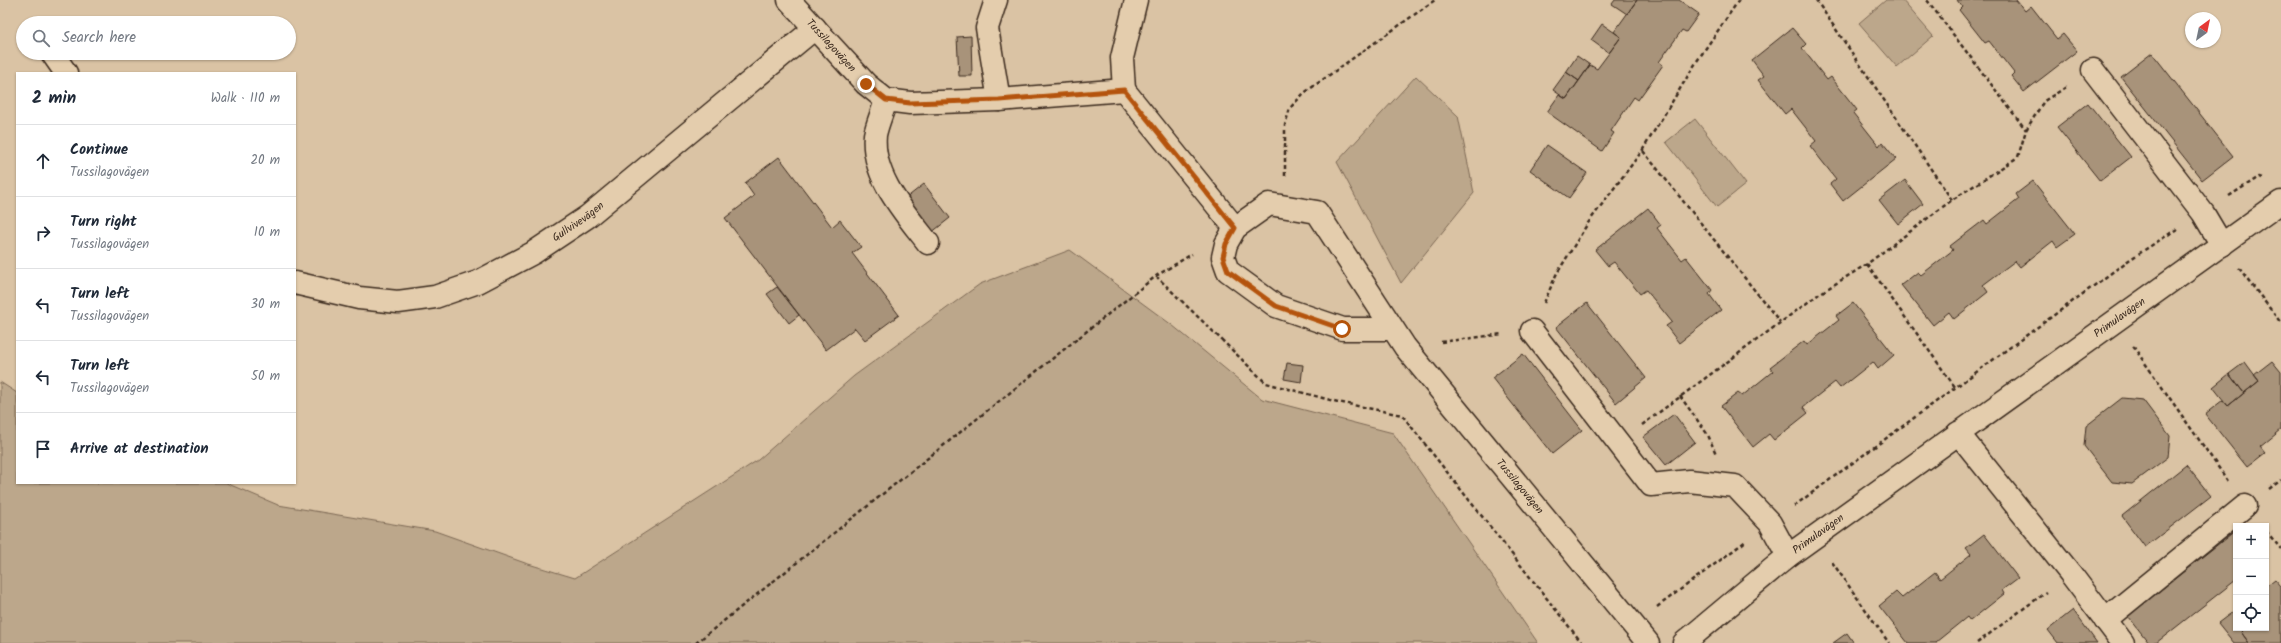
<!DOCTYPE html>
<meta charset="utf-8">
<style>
:root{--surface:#fff;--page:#f6f6f7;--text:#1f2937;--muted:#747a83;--line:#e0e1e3}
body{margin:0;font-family:Kalam,sans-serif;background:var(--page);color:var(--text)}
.controls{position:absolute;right:12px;bottom:12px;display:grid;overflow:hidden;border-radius:0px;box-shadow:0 1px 3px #0004}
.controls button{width:36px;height:36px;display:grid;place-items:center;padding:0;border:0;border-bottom:1px solid var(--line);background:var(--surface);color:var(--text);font:20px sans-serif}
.compass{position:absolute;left:2185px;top:12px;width:36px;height:36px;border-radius:50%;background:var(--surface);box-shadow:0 1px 3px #0004;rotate:33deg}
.stop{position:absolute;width:12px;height:12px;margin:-9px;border:3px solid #b45309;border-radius:50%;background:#fff}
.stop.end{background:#b45309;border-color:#fff;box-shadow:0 1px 4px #0008}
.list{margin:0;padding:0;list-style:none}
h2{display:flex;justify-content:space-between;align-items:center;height:52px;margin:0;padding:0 16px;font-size:17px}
h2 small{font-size:13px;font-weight:400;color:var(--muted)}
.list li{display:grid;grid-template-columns:26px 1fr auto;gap:12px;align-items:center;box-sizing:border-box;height:72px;padding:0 16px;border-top:1px solid var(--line)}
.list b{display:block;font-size:15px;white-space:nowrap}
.list p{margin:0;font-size:13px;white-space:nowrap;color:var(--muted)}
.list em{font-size:13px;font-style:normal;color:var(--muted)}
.icon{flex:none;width:22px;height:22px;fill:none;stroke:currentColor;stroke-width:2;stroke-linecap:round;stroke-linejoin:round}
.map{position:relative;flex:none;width:2281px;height:643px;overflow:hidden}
.search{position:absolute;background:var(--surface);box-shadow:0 1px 3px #0004;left:16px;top:16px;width:280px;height:44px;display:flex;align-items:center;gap:10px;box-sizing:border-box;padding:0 14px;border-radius:22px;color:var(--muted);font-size:15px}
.panel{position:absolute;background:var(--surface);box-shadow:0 1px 3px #0004;left:16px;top:72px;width:280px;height:412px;border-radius:0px}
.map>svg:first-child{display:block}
</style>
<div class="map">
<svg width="2281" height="643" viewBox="0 0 2281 643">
<rect width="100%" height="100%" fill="#dac3a4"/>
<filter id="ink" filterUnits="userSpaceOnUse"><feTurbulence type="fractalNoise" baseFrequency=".025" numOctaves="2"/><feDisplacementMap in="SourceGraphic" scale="8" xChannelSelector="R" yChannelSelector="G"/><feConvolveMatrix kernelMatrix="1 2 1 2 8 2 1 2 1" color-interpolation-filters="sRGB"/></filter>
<g filter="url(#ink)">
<!-- green -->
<path fill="#bca78b" stroke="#7c6854" d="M1886 0H1902L1933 36 1897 67 1859 23Z
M1416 76 1458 116 1474 193 1401 283 1337 162Z
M1695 119 1746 184 1717 207 1666 142Z
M1070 250 1172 325 1262 399 1393 433 1538 643H0V382L17 393V483H226L278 505 435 531 525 563 575 578 758 460 854 376 980 284Z"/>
<!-- building -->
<path fill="#a8937a" stroke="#3b2a1e" d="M1615 0H1637L1627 14 1612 4Z
M1637 0H1679L1699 14 1686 32 1682 30 1659 62 1663 65 1638 100 1634 97 1611 131 1614 133 1602 151 1547 112 1559 95 1566 99 1590 65 1597 69 1621 37 1614 32Z
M1957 0H2016L2025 11 2031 6 2057 39 2063 34 2077 51 2024 92 2011 76 2014 73 1989 41 1985 43 1959 10 1962 7Z
M1602 24 1621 37 1609 53 1591 40Z
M1792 28 1806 44 1802 48 1827 80 1831 77 1857 110 1853 113 1879 146 1882 142 1896 159 1843 201 1830 184 1836 179 1810 146 1816 141 1791 109 1785 114 1758 80 1764 76 1752 60Z
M971 36 972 76H959L957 37Z
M2152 53 2233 156 2202 180 2121 77Z
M1577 56 1590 65 1579 81 1566 72Z
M1566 72 1579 81 1566 99 1553 90Z
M2088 103 2131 157 2100 181 2057 127Z
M1547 145 1587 173 1569 198 1530 170Z
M779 157 832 227 840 220 861 247 852 253 899 315 865 340 855 328 826 350 725 218 754 196 745 183Z
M1905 180 1923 204 1898 224 1879 200Z
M2033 181 2075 234 2057 247 2053 241 2020 267 2015 261 1983 285 1988 292 1954 319 1949 312 1933 325 1901 285 1918 272 1921 275 1953 250 1950 246 1984 220 1987 224 2019 199 2016 194Z
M924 184 950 218 931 233 905 199Z
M1648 208 1661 225 1657 228 1682 260 1686 257 1712 290 1709 294 1721 310 1679 343 1666 326 1672 322 1646 290 1640 294 1614 262 1608 266 1595 250Z
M777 287 799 315 789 323 767 294Z
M1587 303 1646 378 1616 403 1556 327Z
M1853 303 1894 355 1878 369 1873 362 1840 388 1835 382 1803 407 1808 413 1774 440 1769 434 1753 447 1721 406 1738 393 1742 396 1773 371 1770 367 1804 341 1807 345 1839 320 1836 316Z
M1523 354 1582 430 1552 454 1492 378Z
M2272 361 2281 372V430L2260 447 2265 453 2247 467 2205 414 2223 400 2228 406 2259 381 2254 375Z
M2245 362 2259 381 2244 393 2229 374Z
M1287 363 1303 365 1301 382 1284 379Z
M2229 374 2244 393 2228 406 2213 387Z
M2122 398 2143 400 2170 436 2168 457 2132 484 2112 482 2084 446 2086 426Z
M1674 414 1695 442 1666 465 1643 437Z
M2186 465 2211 496 2145 547 2122 516Z
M2236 530V580L2156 643H2149L2128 616Z
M1984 534 2018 578 2002 590 2004 594 1970 621 1967 617 1936 642 1937 643H1908L1879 606 1896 592 1902 598 1935 572 1940 579 1971 554 1966 548Z
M2275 579 2281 586V643H2249L2241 632 2245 628H2266V586Z
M2073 610 2097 643H2058L2048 630Z
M2234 611 2236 628H2245L2241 632 2249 643H2234L2218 623Z
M1847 633 1854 643H1833Z"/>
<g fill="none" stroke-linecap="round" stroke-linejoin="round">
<defs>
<g id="minor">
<path id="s1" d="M789 0 866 84 886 100 910 103 999 100 1124 90"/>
<path d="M996 0 987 28 999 100"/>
<path d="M52 53 66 73"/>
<path d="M2093 70 2203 213 2222 245"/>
<path d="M1124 90 1235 228"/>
<path d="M1124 90 1122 58 1136 0"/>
<path d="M886 100C883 111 877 124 875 135 871 176 905 213 928 243"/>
<path id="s2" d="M295 283 359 298 398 302 435 297 478 282 533 253 587 217 815 28"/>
<path id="s3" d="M1392 329H1343L1276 306 1228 271 1223 257 1226 244 1235 228 1269 204 1317 212 1405 347 1648 643"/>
<path d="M1532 331 1651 485 1689 481 1735 486 1770 523 1788 556"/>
<path d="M1958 433 2070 573 2123 643"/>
<path d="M2105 620 2245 506"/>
<path id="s4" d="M1684 643 1788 556 2281 202"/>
</g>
</defs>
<!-- minor casing -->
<use href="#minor" stroke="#3b2a1e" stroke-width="25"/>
<!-- path -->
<path stroke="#3b2a1e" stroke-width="2.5" stroke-dasharray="4 3" stroke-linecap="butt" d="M1816 0 1952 200
M1927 0 2026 130
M1643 151 1780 322
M1285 176V125L1290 108 1304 93 1435 0
M2229 196 2259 177 2262 178
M1867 264 1955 387
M2239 268 2281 323
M1156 276 1266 383 1338 402 1402 415 1582 643
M1544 303 1556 275 1588 223 1642 151 1697 61 1739 0
M1441 342 1503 334
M2133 346 2228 481
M1680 396 1708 435 1716 454
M1642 425 1819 294 1867 264 1952 200 2018 157 2026 130 2044 101 2068 86
M2269 489 2281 480
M1794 506 2129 260 2177 229
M2266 531 2281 549
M1832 562 1889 643
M1657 607 1746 541
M696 643 1156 276 1192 254
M1977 643 2046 592"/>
<!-- minor -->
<use href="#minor" stroke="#e4cdad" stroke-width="22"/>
</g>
</g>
<g fill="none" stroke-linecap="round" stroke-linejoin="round" filter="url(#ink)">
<!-- route -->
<path stroke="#b45309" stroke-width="5" d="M866 84 886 100 910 103 999 100 1124 90 1235 228 1226 244 1223 257 1228 271 1276 306 1342 329"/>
</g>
<g text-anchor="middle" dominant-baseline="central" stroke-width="3" stroke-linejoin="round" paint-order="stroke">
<!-- street labels -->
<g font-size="11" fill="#3b2a1e" stroke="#e4cdad">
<text stroke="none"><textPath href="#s1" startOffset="62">Tussilagovägen</textPath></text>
<text stroke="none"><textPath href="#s2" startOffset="305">Gullvivevägen</textPath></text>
<text stroke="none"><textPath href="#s4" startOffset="544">Primulavägen</textPath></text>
<text stroke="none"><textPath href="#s3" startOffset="658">Tussilagovägen</textPath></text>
<text stroke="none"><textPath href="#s4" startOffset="173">Primulavägen</textPath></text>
</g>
</g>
</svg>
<div class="controls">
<button>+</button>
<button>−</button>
<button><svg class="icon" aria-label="locate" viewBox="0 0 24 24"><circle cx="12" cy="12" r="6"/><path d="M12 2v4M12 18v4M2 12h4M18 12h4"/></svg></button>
</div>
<svg class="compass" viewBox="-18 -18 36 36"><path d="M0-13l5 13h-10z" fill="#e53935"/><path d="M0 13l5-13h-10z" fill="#747a83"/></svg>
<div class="stop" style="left:1342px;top:329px"></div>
<div class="stop end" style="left:866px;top:84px"></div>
<div class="search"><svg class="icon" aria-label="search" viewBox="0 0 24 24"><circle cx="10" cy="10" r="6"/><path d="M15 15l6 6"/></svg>Search here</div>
<section class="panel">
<h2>2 min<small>Walk · 110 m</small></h2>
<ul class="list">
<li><svg class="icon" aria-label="ahead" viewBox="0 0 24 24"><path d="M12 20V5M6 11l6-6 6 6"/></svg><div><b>Continue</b><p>Tussilagovägen</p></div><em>20 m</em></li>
<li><svg class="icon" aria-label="right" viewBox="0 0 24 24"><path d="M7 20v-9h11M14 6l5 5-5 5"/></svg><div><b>Turn right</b><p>Tussilagovägen</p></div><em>10 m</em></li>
<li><svg class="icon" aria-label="left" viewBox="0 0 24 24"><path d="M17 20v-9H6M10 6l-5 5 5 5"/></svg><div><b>Turn left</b><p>Tussilagovägen</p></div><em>30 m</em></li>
<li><svg class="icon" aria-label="left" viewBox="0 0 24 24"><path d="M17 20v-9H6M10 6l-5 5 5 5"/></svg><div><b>Turn left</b><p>Tussilagovägen</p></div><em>50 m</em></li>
<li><svg class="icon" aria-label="arrive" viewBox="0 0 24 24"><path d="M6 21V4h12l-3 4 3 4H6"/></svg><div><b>Arrive at destination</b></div></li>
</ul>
</section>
</div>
